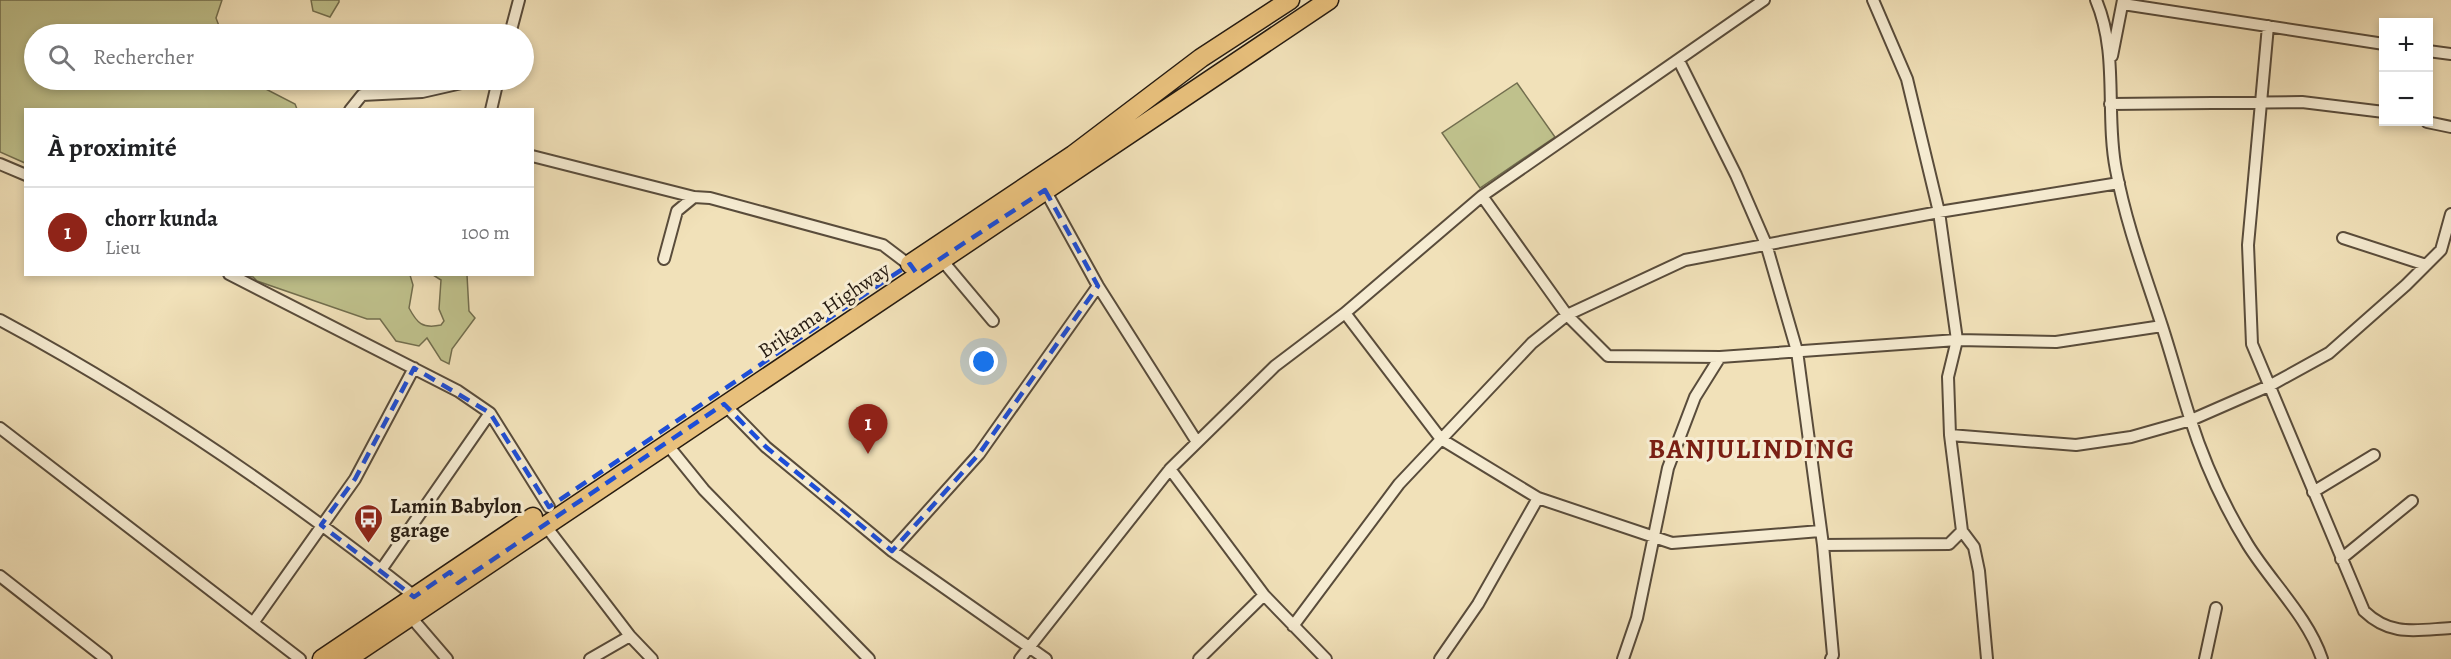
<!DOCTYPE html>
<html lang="fr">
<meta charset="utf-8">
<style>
:root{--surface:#fff;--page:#f6f6f6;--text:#202124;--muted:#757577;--line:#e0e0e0;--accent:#8f2418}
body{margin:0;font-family:Alegreya,serif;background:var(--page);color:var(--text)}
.controls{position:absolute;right:18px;top:18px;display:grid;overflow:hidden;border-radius:0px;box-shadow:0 3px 9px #0003}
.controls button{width:54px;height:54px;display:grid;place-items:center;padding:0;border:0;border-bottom:2px solid var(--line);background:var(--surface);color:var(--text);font:30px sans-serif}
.you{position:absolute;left:984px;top:362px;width:21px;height:21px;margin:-15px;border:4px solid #fff;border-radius:50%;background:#1a73e8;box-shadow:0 0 0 9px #1a73e833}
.badge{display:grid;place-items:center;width:39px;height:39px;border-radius:50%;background:var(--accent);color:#fff;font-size:20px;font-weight:700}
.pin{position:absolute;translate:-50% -50px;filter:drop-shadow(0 2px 3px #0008)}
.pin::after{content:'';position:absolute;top:32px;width:21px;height:18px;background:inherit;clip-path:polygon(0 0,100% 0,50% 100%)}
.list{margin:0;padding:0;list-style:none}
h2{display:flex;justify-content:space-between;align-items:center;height:78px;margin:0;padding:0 24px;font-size:26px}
h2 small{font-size:20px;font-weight:400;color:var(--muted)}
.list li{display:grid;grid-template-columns:39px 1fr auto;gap:18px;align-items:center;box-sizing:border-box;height:90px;padding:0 24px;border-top:2px solid var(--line)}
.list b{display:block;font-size:22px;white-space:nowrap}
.list p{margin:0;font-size:20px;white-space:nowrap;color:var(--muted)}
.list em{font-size:20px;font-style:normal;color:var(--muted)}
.icon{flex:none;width:33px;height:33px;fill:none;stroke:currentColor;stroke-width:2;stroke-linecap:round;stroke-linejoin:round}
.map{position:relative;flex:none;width:2451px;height:659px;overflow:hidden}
.search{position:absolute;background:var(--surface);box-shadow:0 3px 9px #0003;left:24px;top:24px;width:510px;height:66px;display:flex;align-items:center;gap:15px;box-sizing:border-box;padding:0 21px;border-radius:33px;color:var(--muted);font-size:22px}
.panel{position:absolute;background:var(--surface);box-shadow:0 3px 9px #0003;left:24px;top:108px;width:510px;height:168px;border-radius:0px}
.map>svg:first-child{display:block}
</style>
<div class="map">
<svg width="2451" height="659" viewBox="0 0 2451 659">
<rect width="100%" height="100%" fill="#f1e1b9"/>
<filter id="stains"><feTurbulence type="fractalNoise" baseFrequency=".00333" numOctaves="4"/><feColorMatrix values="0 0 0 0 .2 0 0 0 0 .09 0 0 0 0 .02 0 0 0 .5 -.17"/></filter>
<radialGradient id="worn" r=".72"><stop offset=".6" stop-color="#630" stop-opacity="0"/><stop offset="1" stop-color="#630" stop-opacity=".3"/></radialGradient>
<!-- green -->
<path fill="#bfc18c" stroke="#726e4e" stroke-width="1.5" d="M0 0H222L216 18 222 34H34V80H209L222 84 260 86 295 104 297 109 26 110 25 163 0 152Z
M311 0H339V2L330 17 313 11Z
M1517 83 1555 137 1480 188 1442 133Z
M232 275H410L413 285 409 308C417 323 422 329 441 325L444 321 439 309 441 280 433 275H467L469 311 475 318 452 349 449 364 441 360 427 338 419 346 396 341 380 319H367L257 281 253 277Z"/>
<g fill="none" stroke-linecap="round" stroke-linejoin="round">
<defs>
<path id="minor" d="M1873 0 1907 79 1939 212 1957 340 1948 377 1950 435 1962 531 1974 547 1979 571 1987 659
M2096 0C2119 54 2105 114 2116 170 2126 224 2145 274 2162 326 2172 357 2180 387 2190 418 2204 462 2224 506 2248 545 2271 582 2308 617 2322 659
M2123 4 2384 44
M2268 26 2248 245 2252 344 2364 611C2391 637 2416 630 2451 628
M510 34 519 0
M2428 51 2451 54
M2112 56 2123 0
M1679 61 1736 175 1766 244 1797 351 1823 545 1833 655 1831 659
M2110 104 2302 102 2384 112
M350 110 362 95 422 92 466 82 497 81
M491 110 498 80
M2427 122 2451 127
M532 156 694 197
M0 164 26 175
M1045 190 1098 286 1197 442
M1482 196 1567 315 1608 356 1720 357 1957 340 2056 342 2162 326
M2343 238 2426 265
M664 259 677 211 694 197 710 198 883 245 912 267
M941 259 993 321
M229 274 458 391 490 413 549 507
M1345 313 1441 439 1538 498 1672 543 1820 531
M0 320C147 399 287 495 418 599
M724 404 766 447 892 551 1046 659
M0 428 300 659
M1950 435 2076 445 2131 437 2191 420 2271 385 2329 353 2406 285 2441 250 2451 214
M666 443 704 490 869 659
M1170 469 1264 595 1326 659
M2313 492 2374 455
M545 525 630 636 652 659
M1823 545 1949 544 1962 531
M892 551 979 454 1098 286
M2341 559 2412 501
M381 570 490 413
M0 576 106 659
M410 616 447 659
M253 623 355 479 414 368
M1293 626 1399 484 1532 343 1567 315 1685 260 1939 212 2119 183
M590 659 630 636
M1020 659 1170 469 1275 366 1345 313 1482 196 1764 0
M1199 659 1264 595
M1440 659 1478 604 1538 498
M1623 659 1637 618 1668 468 1695 397 1720 357
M2205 659 2216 608"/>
<path id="trunk" d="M910 264 1073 155 1201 58 1290 0
M322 659 533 517
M347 659 1329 0"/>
</defs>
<!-- minor casing -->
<use href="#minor" stroke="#594c3b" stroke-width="14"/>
<!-- trunk casing -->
<use href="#trunk" stroke="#261b11" stroke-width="21"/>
<!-- minor -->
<use href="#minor" stroke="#f6ecd2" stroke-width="10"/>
<!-- trunk -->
<use href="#trunk" stroke="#e8c07c" stroke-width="18"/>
</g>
<!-- marked area -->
<path fill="none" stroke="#1d4ed8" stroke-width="4.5" stroke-dasharray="12 8" stroke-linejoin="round" d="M1045 190 1098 286 979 454 892 551 766 447 724 404 458 583 450 572 414 597 321 525 355 479 414 368 490 413 549 507 910 264 917 274Z"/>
<!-- icons -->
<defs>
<symbol id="bus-pin" viewBox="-11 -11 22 30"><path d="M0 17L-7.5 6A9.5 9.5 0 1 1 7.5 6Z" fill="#8f2418" stroke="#f6ecd2"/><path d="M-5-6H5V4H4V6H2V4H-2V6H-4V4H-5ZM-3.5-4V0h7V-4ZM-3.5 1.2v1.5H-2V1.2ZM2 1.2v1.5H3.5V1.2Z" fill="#fff"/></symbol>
</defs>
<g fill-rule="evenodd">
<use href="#bus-pin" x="352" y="502" width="33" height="45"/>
</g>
<g text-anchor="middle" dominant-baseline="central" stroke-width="6" stroke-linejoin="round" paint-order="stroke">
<!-- street labels -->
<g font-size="21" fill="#261b11" stroke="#f6ecd2">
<text transform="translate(824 310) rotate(-34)">Brikama Highway</text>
</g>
<!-- poi labels -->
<g font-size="21" font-weight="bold" fill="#261b11" stroke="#f6ecd2" text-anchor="start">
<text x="390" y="506">Lamin Babylon<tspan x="390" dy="24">garage</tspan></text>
</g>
<!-- district labels -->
<g font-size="27" font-weight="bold" letter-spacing="1.5" fill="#7a1f14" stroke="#f6ecd2">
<text x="1752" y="449">BANJULINDING</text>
</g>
</g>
<rect width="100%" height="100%" filter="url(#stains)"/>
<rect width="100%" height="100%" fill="url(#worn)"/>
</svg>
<div class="controls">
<button>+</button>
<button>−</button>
</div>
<div class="you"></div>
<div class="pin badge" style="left:868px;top:454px">1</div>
<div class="search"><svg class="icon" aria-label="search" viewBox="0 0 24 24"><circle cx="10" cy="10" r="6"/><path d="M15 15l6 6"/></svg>Rechercher</div>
<section class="panel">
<h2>À proximité<small></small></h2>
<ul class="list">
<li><span class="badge">1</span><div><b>chorr kunda</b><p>Lieu</p></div><em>100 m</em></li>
</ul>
</section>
</div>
